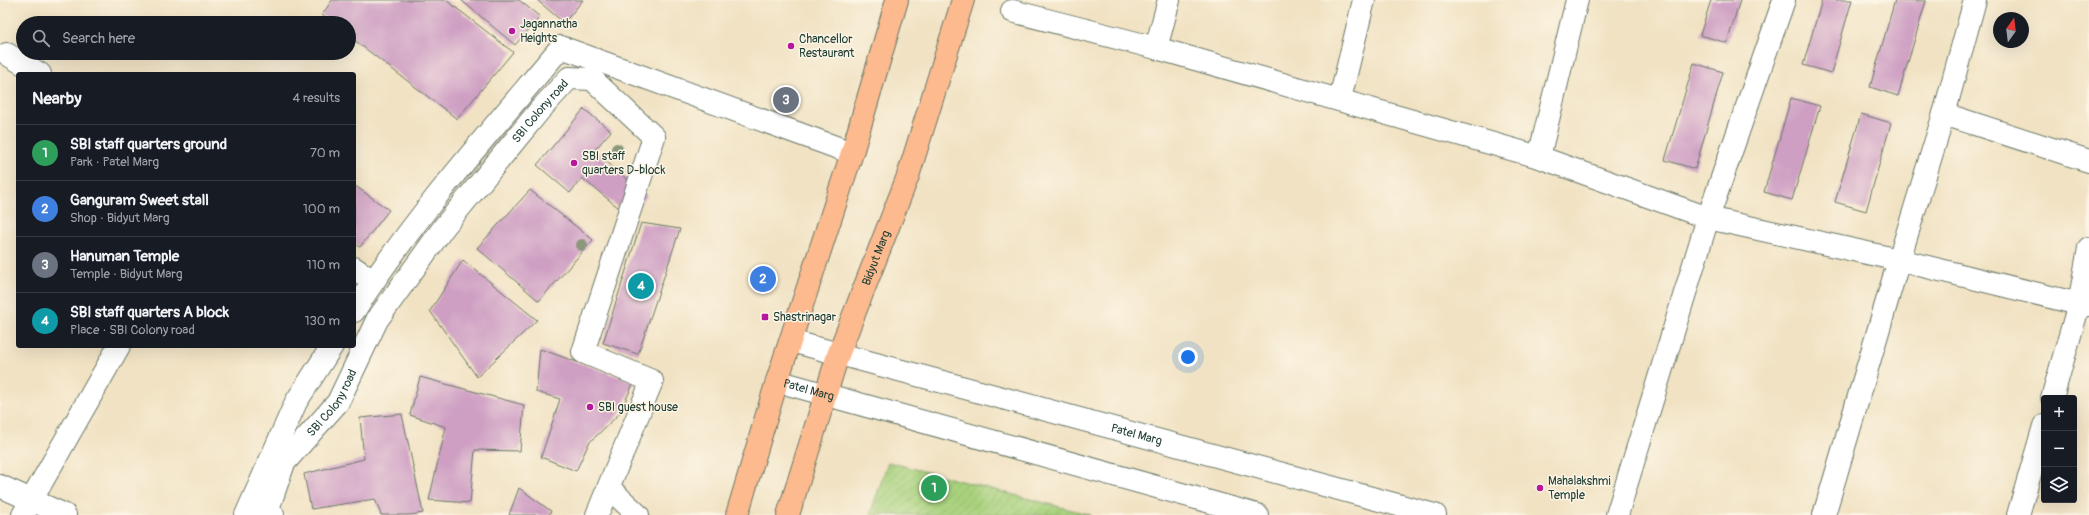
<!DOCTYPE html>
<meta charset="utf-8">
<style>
:root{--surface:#171b24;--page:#20242c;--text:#f1f3f6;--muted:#9ea1a6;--line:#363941;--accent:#2563eb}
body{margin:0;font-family:Pangolin,sans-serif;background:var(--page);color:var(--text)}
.controls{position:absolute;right:12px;bottom:12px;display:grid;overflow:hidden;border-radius:4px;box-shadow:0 4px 16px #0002}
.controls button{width:36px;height:36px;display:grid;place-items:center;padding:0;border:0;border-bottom:1px solid var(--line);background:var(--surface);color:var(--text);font:20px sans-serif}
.compass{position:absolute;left:1993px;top:12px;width:36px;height:36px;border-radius:50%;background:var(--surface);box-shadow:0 4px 16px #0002;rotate:14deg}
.you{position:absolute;left:1188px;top:357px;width:14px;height:14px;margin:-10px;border:3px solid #fff;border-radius:50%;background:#1a73e8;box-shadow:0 0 0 6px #1a73e833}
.badge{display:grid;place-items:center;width:26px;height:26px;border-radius:50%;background:var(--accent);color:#fff;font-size:13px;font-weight:700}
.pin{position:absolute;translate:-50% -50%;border:2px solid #fff;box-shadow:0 1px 4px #0006}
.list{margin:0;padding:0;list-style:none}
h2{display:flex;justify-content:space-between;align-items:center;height:52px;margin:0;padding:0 16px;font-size:17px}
h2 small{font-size:13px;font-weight:400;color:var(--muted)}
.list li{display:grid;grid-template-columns:26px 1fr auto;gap:12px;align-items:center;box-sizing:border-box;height:56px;padding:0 16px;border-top:1px solid var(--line)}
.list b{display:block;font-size:15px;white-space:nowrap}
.list p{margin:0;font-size:13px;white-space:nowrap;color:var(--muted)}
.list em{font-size:13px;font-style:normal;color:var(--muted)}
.icon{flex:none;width:22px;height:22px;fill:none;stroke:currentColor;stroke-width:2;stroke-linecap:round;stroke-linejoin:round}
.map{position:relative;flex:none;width:2089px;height:515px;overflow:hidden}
.search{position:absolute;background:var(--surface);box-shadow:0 4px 16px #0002;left:16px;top:16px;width:340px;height:44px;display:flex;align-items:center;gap:10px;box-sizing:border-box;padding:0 14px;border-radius:22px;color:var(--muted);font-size:15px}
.panel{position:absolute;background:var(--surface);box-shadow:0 4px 16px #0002;left:16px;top:72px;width:340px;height:276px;border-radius:4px}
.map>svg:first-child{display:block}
</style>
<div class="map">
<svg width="2089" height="515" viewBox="0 0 2089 515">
<defs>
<pattern id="garden-furrows" width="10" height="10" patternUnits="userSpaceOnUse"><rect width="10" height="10" fill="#a8d17d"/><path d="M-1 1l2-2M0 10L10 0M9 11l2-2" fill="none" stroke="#90b46d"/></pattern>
</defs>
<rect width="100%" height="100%" fill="#fcf5e5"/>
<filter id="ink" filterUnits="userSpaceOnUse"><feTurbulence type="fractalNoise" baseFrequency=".025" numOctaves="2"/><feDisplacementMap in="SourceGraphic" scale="8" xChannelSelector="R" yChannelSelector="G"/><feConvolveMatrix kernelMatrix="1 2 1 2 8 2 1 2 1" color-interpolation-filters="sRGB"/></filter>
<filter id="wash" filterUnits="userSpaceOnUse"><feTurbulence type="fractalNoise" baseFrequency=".012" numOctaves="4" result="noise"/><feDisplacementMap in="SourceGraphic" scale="16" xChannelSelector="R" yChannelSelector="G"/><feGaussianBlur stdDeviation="0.9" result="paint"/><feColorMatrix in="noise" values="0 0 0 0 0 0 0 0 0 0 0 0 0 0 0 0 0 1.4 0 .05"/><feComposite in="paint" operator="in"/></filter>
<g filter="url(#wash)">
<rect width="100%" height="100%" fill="#f1e2c3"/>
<!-- garden -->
<path fill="url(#garden-furrows)" stroke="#648758" d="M888 462 1091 515H870Z"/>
<g id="blocks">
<!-- building -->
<path fill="#ce9ec3" d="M332 0H446L513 52 457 119 349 36V23H332L322 15Z
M461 0H519L540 17 515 45Z
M537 0H583L564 23Z
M1711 0H1740L1727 43 1700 35Z
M1822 0H1852L1831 73 1803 65Z
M1895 0 1926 1 1898 96 1870 87Z
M1694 63 1723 72 1695 169 1665 160Z
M1791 98 1820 106 1792 200 1764 192Z
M584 109 611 131 594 151 647 196 630 217 582 178 570 193 537 165Z
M1861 114 1891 123 1866 211 1835 202Z
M354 185 389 210 360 247 354 244Z
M530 190 593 240 539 301 477 248Z
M641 223 680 229 638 354 603 343Z
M463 260 537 320 477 377 430 311Z
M540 349 634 382 619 414 589 443 576 471 541 457 560 399 536 392Z
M420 377 524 405 520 451 475 450 470 503 429 500 446 427 410 415Z
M402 414 423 513 411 515H381L375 499 311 509 304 474 364 459 360 418Z
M519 488 551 511 549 515H509Z"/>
</g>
</g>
<g filter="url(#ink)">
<use href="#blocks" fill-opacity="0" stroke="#687766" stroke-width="1"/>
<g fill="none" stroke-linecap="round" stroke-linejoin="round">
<defs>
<g id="minor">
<path d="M1012 11 1156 48 1539 157 1708 218 1899 260 1944 114 2089 161"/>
<path d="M1156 48 1169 0"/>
<path d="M7 54 40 74"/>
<path d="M1340 99 1364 0"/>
<path d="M1944 114 1975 0"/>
<path d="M1539 157 1577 0"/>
<path d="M2089 248 2079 304 2089 305"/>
<path d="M354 268 373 281"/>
<path d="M354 311C414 217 489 133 561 47L852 153"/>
<path id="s1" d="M791 341 1435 515"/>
<path id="s2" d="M777 381 1257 515"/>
<path d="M0 486 65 515"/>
<path d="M609 488 638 515"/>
<path d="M23 515 119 346"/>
<path d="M246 515 296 402 332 346"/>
<path id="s3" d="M273 515 267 512 284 463 338 402 377 320 444 227 539 111 569 78 592 79 654 137 583 352 652 381 597 515"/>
<path d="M1617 515 1708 218 1784 0"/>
<path d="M1824 515 1899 260 2079 304 2052 398"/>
<path d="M2018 515 2044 426"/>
</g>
<g id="major">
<path d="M737 515 777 381 852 153 897 0"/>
<path id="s4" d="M788 515 838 355 908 176 963 0"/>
</g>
</defs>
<!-- minor casing -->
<use href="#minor" stroke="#687766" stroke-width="24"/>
<!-- major casing -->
<use href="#major" stroke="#687766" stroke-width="24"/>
<!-- minor -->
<use href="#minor" stroke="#fff" stroke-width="22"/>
<!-- major -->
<use href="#major" stroke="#fcba8e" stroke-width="22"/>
</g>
<!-- trees -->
<g fill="#8c987d">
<circle cx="617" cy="149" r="6"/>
<circle cx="582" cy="245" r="6"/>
</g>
</g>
<!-- markers -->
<g fill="#b5179e" stroke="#fcf5e5" stroke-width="1.5">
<circle cx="512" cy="31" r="4"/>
<circle cx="791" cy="46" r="4"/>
<circle cx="574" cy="163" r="4"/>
<rect x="761" y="313" width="8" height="8" rx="2"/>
<circle cx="590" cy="407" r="4"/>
<circle cx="1540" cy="488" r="4"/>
</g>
<g text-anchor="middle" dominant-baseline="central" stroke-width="3" stroke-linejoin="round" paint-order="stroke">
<!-- poi labels -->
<g font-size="12" fill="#1f3d34" stroke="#fcf5e5" text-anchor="start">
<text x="520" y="24">Jagannatha<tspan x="520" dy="14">Heights</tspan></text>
<text x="799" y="39">Chancellor<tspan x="799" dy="14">Restaurant</tspan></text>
<text x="582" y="156">SBI staff<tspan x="582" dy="14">quarters D-block</tspan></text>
<text x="773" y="317">Shastrinagar</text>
<text x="598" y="407">SBI guest house</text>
<text x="1548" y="481">Mahalakshmi<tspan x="1548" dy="14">Temple</tspan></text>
</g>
<!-- street labels -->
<g font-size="12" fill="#1f3d34" stroke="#fcf5e5">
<text stroke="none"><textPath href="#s3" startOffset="496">SBI Colony road</textPath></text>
<text stroke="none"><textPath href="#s4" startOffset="272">Bidyut Marg</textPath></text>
<text stroke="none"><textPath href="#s2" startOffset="33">Patel Marg</textPath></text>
<text stroke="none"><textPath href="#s3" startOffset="136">SBI Colony road</textPath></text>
<text stroke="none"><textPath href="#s1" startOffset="358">Patel Marg</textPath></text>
</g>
</g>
</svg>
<div class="controls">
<button>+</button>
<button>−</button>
<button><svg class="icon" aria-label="layers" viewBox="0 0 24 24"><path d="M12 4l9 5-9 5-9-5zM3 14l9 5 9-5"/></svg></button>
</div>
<svg class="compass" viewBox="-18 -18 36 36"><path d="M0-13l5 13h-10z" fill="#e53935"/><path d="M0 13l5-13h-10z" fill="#9ea1a6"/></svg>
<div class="you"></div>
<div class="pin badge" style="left:934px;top:488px;background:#2e9e5b">1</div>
<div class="pin badge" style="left:763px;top:279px;background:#3f7fe0">2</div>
<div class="pin badge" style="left:786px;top:100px;background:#6b7280">3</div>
<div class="pin badge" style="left:641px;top:286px;background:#0f9aa8">4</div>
<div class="search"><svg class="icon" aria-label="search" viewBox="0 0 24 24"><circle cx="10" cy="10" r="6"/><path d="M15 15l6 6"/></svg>Search here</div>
<section class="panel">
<h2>Nearby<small>4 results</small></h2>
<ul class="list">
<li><span class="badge" style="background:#2e9e5b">1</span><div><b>SBI staff quarters ground</b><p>Park · Patel Marg</p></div><em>70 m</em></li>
<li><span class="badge" style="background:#3f7fe0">2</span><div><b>Ganguram Sweet stall</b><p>Shop · Bidyut Marg</p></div><em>100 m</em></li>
<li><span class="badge" style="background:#6b7280">3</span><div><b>Hanuman Temple</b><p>Temple · Bidyut Marg</p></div><em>110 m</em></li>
<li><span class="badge" style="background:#0f9aa8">4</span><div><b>SBI staff quarters A block</b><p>Place · SBI Colony road</p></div><em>130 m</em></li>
</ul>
</section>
</div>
